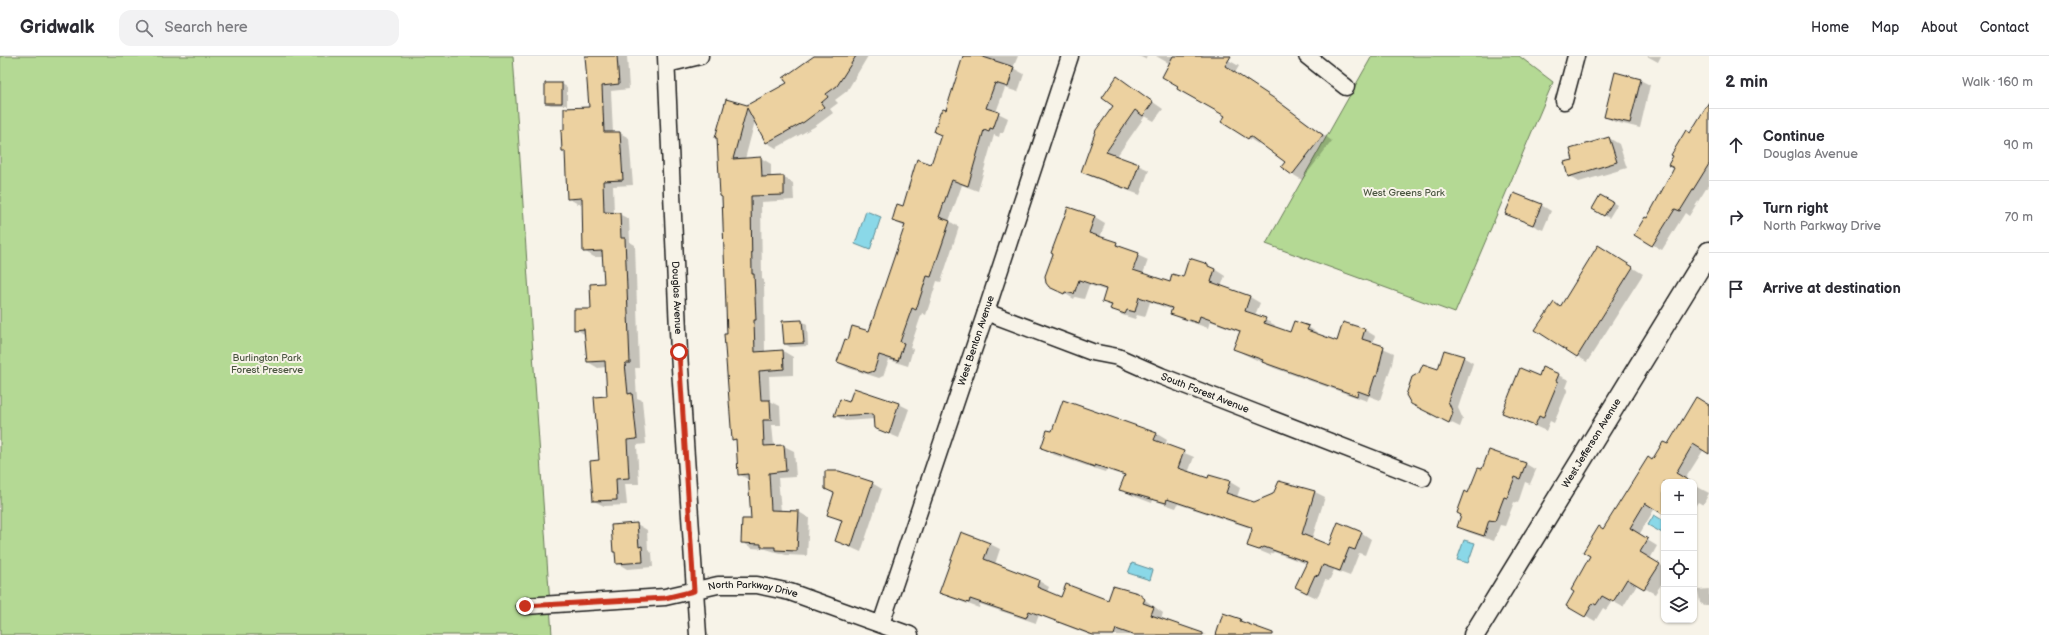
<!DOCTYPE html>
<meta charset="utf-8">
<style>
:root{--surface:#fff;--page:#f2f2f3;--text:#2b2b33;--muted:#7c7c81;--line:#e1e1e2}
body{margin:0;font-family:"Balsamiq Sans",sans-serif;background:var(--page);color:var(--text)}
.controls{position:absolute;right:12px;bottom:12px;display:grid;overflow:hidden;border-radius:8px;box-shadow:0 1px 3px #0004}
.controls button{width:36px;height:36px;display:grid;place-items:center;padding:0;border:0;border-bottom:1px solid var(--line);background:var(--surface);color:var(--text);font:20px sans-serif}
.stop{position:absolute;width:12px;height:12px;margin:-9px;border:3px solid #c8321e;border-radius:50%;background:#fff}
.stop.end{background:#c8321e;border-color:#fff;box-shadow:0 1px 4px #0008}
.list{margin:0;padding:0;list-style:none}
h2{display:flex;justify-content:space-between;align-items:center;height:52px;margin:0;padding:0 16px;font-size:17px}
h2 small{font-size:13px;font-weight:400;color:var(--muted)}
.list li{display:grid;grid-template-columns:26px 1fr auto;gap:12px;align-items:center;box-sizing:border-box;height:72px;padding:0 16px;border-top:1px solid var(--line)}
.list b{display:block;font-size:15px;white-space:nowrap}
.list p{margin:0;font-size:13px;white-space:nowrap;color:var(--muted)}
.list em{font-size:13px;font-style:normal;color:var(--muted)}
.icon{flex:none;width:22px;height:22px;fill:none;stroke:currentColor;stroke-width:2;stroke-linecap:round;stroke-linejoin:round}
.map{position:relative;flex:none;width:1709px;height:579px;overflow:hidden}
header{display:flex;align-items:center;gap:24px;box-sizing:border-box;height:56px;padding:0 20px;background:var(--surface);border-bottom:1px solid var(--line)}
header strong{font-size:19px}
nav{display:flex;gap:22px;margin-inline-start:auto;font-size:14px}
.search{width:280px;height:36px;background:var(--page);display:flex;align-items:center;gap:10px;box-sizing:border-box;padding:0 14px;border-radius:12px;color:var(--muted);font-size:15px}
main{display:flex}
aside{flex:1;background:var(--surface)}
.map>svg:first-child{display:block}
</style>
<header>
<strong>Gridwalk</strong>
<div class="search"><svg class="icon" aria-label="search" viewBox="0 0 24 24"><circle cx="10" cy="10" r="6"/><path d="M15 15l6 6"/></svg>Search here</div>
<nav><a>Home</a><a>Map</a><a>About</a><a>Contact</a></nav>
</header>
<main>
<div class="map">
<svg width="1709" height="579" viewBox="0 0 1709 579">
<rect width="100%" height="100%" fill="#f7f3e8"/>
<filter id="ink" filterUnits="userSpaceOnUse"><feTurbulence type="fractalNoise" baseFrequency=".025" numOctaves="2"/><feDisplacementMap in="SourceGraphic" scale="8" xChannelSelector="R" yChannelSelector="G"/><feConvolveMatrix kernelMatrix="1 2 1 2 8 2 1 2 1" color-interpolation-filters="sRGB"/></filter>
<g filter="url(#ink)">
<!-- green -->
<path fill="#b4d994" stroke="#687a58" d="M0 0H513L552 579H0Z
M1372 0H1519L1553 26 1455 257 1266 188Z"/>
<!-- water -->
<path fill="#8ad8e8" stroke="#5e8d96" d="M866 155 881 161 870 194 855 188Z
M1654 459 1664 465V478L1648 469Z
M1464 484 1475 487 1468 507 1457 504Z
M1132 507 1153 514 1150 524 1128 517Z"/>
<!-- shadow -->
<path fill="#0003" d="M586 0H627L629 33 611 35 613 77H620L629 82 633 129 613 130 614 157 619 158 629 163 630 186 635 189 639 312H635L637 342 642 344 646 388 637 389 639 428H625L627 449 604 450 594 445 608 340 606 311 598 312 588 306 586 279 575 273 592 254 605 228 604 201H594L584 195 583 148H578L568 142 566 97 563 95 565 75 590 52Z
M815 0H868L847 35 835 44 838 47 830 53 833 57 814 71 776 92 766 86 755 65 745 103 761 102 771 108V122L783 121 793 127 794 144 761 146 762 223 764 224 765 296 783 295 793 301V319L769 320 770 345 780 350 781 369H772L774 390H784L794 395 796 421 778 422 781 455 799 456 809 462 807 500 786 499 766 493 752 492 742 486 752 464 749 424 739 418 737 385 733 383 728 325 723 141 721 140 748 50 788 27Z
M964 0H1018L1013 12 1024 18 1018 36 1005 32 996 56 1008 62 1003 77H1000L999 81 994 79 978 135 962 129 949 165 959 171 941 226 937 225 926 259 922 257 910 292 913 293 908 310 889 304 883 320 879 322 848 312 838 306 870 277 905 171 893 165 904 151 932 110 942 80 935 76 946 55Z
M1139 0H1147L1145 3Z
M1156 0H1221L1239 10 1235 17 1285 50 1332 85 1302 124 1292 118 1286 106 1260 86 1258 88 1222 66 1226 60 1179 30 1170 8Z
M1647 0H1661L1658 6Z
M1640 24 1650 29 1640 72 1615 66 1605 61Z
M562 28 567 31V49H551L546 47Z
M1127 28 1163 53 1154 65 1145 60 1117 100 1149 114 1140 139 1092 121 1082 116Z
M1709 64V128L1689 160 1685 157 1662 194 1636 179 1647 163 1673 116 1691 78Z
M1609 82 1619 88 1627 112 1579 126 1569 120 1574 104 1571 94Z
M1601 140 1617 149 1609 162 1593 153Z
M1541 149 1551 155 1543 174 1506 157Z
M1069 152 1095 161 1105 167 1100 182 1116 187 1126 194 1148 204 1143 218 1170 227 1183 222 1189 203 1208 209 1225 220 1221 231 1250 241 1260 247 1255 259 1275 269 1274 272 1290 278 1308 271 1318 277V279L1337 286 1365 274 1375 280 1372 287 1394 297 1392 308 1380 344 1369 340 1367 345 1274 312 1244 298 1234 292 1240 276 1210 265 1208 272 1182 263 1171 258 1173 254 1150 246 1145 261 1137 259 1135 263 1122 259 1104 245 1107 235 1089 229 1084 243 1075 241 1074 243 1047 227Z
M1609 197 1643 218 1587 306 1577 300 1561 252Z
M802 265 807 268 808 290 790 291 785 288Z
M1463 301 1473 307 1458 352 1463 363 1460 371 1412 348 1438 314Z
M1542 312 1569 324 1566 332 1568 333 1554 367 1550 365 1546 375 1503 356 1539 321Z
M1063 345 1157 378 1167 384 1165 389 1194 401 1188 417 1209 423 1210 420 1230 426 1240 432 1237 441 1254 447 1315 436 1325 441 1312 483 1329 490 1362 477 1371 483 1365 499 1359 497 1350 520 1334 514 1329 525 1325 524 1317 542 1306 537 1296 531 1307 508 1274 496 1270 499 1248 490 1253 473 1178 448 1176 452 1153 444 1152 447 1131 439 1121 433 1125 420 1106 414 1105 416 1052 398 1042 392 1053 377Z
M850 347 899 348 909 353 899 382 875 372V363L845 365 836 360Z
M1709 350V396L1704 393 1685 423 1690 426H1664V458L1655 452 1639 479 1657 490 1650 503 1664 511V524L1655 538 1637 528 1623 551 1612 545 1606 554 1603 552 1595 565 1568 549 1604 474 1653 405Z
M1526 408 1536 414 1530 428 1525 426 1518 447 1514 446 1505 470 1500 469 1494 485 1468 476 1458 470 1469 438 1482 414Z
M872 427 882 433 861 496 836 485 843 466 828 458 835 438 826 433Z
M1694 429 1709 437 1703 449 1698 446 1694 452Z
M637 468 647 474 648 494 652 497 653 511 627 513 617 507 616 497 614 495Z
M990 488 1000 493 995 508 1039 525 1049 531 1047 536 1062 542 1108 545 1137 538 1163 557 1161 563 1206 579H1090L1039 559 1036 567 980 548 979 552 951 542 941 536Z
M1709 533V549H1705L1700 547 1698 534Z"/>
<!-- building -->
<path fill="#ecd1a0" stroke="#1c1c1c" d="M585 0H617L619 28 602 30 604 76H620L623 124 603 125 604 156 620 157 621 182H625L630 307H625L628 338 632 337 637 383 627 384 629 422 616 423 617 444 593 445 590 405 599 404 594 341 607 340 605 305 587 306 584 273 574 274V253H591L590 228 604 227 602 195 583 196 582 142 567 143 565 95H562L561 74H564V52L589 51Z
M814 0H856L837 30 826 38 828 41 821 47 824 51 804 66 766 87 747 52 733 103 761 101 762 121 784 120V139L751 140 752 218H754L756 264H754L755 296 783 294 784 313 759 315 761 344H770L771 364H763L764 390 784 389 786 415 769 417 771 454 799 455 797 495 775 494V491H761V488L741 487 742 463H751L748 418 738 419 736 383 732 384 724 278H727L722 141 720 140 717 82H715L726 43 747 49 787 27 783 22Z
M963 0H980L1014 11 1008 31 995 27 986 52 999 56 993 73 990 72 989 76 984 74 968 130 952 124 939 161 950 165 931 221 927 220 916 254 912 252 900 286 904 287 898 305 879 299 874 315 868 317 837 306 845 283 848 284 852 270 869 275 905 169 892 165 897 148 903 150 917 103 931 108 941 79 934 76 940 57 943 53 946 54Z
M1173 0H1231L1225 10 1275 43 1323 79 1292 119 1281 111 1285 106 1250 80 1248 83 1221 66 1225 60 1177 33 1178 30 1162 21Z
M1615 16 1641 23 1630 67 1604 61Z
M1117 20 1153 46 1143 60 1135 54 1106 96 1139 108 1130 134 1081 116 1096 74 1113 50 1102 42Z
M545 27H562V47H545Z
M1709 46V108L1680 155 1675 153 1652 190 1634 179 1645 161 1647 162 1672 116 1674 112 1668 109 1673 100 1671 99 1686 74 1690 77Z
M1609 81 1617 106 1568 121 1564 106 1573 104 1570 93Z
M1514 137 1542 148 1533 169 1505 158Z
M1600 139 1613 146 1604 160 1592 153Z
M1068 151 1095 160 1089 177 1117 186 1116 189 1139 197 1133 214 1170 226 1172 218 1183 221 1189 202 1208 208V210L1215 213 1211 226 1250 240 1245 255 1266 262 1264 267 1290 276 1294 265 1309 270 1307 274 1337 285 1343 266 1365 273 1362 283 1384 290 1377 320H1375L1369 339 1358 335 1357 340 1262 306 1263 304 1233 293 1240 275 1200 260 1198 267 1170 258 1172 252 1139 241 1135 256 1127 254 1125 258 1110 253 1112 249 1102 246 1106 233 1079 224 1074 238 1065 236 1064 238 1049 231 1046 227 1045 220 1053 198 1051 197Z
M1598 189 1633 211 1577 301 1535 274 1554 246 1560 251Z
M802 264 804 287 784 288 782 265Z
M1444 294 1464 300 1448 345 1453 357 1449 367 1411 348 1406 339 1412 321 1419 317 1423 308 1438 313Z
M1542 311 1559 318 1556 325 1558 326 1543 362 1539 360 1535 370 1502 357 1520 312 1539 320Z
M854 332 899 347 889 378 874 372 873 358 834 360 840 343 849 346Z
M1696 341 1709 349V398L1693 388 1676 417 1691 426H1664V459L1645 447 1630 472 1648 483 1640 496 1660 508 1644 533 1627 523 1613 546 1602 540 1596 549 1593 547 1585 561 1566 550 1574 536 1571 534 1590 500 1583 496 1599 470 1603 473 1648 401 1652 404 1663 386 1668 388Z
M1063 344 1157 377 1154 384 1184 395 1178 412 1208 422 1209 419 1230 425 1226 437 1254 446 1273 438 1279 425 1315 435 1302 478 1329 489 1338 466 1362 476 1355 494 1349 492 1340 515 1323 509 1318 520 1315 519 1307 537 1295 531 1307 506 1264 491 1259 494 1247 490 1252 474 1251 471 1167 443 1166 447 1119 434 1125 419 1095 409V411L1041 392 1047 374 1052 375Z
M1489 394 1526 407 1520 423 1515 421 1507 442 1504 441 1495 465 1489 464 1484 480 1457 471 1461 459 1457 457 1465 435 1468 437 1478 412 1482 413Z
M825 415H839L873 426 851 491 835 485 842 464 827 459 834 437 825 433Z
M637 467 639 491 642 490 643 506 616 508 615 496H613L611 469Z
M961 476 990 487 984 503 1039 524 1037 531 1061 541 1066 528 1108 544 1113 530 1138 537 1145 543 1143 547 1154 551 1151 559 1203 577V579H1133L1116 573 1114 579H1093L1029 555 1026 562 970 543 969 547 939 537Z
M1223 557 1241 563 1240 565 1273 577V579H1216Z"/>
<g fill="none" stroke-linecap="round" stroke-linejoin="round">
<defs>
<g id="minor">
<path id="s1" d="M666 0 679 297 698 579"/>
<path d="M1307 0 1346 31"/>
<path d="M667 8 700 0"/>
<path d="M1564 45 1576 0"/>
<path id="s2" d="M986 256 1092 296 1118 301 1161 320 1423 422"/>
<path id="s3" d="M525 550 665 541 718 529H757L790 536 910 579"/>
<path id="s4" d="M881 568 986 256 1070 0"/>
</g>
<g id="tertiary">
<path id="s5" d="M1474 579 1709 196"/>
</g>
</defs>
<!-- minor casing -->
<use href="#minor" stroke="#1c1c1c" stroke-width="19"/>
<!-- tertiary casing -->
<use href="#tertiary" stroke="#1c1c1c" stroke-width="23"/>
<!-- minor -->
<use href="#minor" stroke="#f7f3e8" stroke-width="16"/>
<!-- tertiary -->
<use href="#tertiary" stroke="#f7f3e8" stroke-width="20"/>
</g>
</g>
<g fill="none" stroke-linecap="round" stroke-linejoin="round" filter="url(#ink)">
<!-- route -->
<path stroke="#c8321e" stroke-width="5" d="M525 550 665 542 694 535 679 296"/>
</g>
<g text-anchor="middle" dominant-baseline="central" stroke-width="4" stroke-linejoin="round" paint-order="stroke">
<!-- park labels -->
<g font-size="10" fill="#4a5540" stroke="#f7f3e8">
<text x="1404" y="137">West Greens Park</text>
<text x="267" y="302">Burlington Park<tspan x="267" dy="12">Forest Preserve</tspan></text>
</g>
<!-- street labels -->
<g font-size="10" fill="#1c1c1c" stroke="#f7f3e8">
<text stroke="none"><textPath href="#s1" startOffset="242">Douglas Avenue</textPath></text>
<text stroke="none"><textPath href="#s4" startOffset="299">West Benton Avenue</textPath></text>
<text stroke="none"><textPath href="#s2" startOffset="234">South Forest Avenue</textPath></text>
<text stroke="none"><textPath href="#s5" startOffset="225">West Jefferson Avenue</textPath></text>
<text stroke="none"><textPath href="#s3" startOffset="230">North Parkway Drive</textPath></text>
</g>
</g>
</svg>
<div class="controls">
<button>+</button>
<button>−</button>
<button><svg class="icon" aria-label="locate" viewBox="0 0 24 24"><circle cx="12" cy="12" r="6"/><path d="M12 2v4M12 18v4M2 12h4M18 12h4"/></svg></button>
<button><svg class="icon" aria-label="layers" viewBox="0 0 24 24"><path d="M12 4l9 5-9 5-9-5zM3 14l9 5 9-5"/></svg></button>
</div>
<div class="stop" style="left:679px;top:296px"></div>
<div class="stop end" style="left:525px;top:550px"></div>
</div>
<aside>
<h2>2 min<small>Walk · 160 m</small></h2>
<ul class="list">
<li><svg class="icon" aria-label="ahead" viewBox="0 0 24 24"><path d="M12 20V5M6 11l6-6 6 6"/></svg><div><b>Continue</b><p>Douglas Avenue</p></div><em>90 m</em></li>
<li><svg class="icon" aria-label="right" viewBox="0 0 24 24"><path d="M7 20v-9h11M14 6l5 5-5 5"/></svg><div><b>Turn right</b><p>North Parkway Drive</p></div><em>70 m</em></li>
<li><svg class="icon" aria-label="arrive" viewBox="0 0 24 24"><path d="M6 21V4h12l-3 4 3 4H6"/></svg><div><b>Arrive at destination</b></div></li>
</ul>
</aside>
</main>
